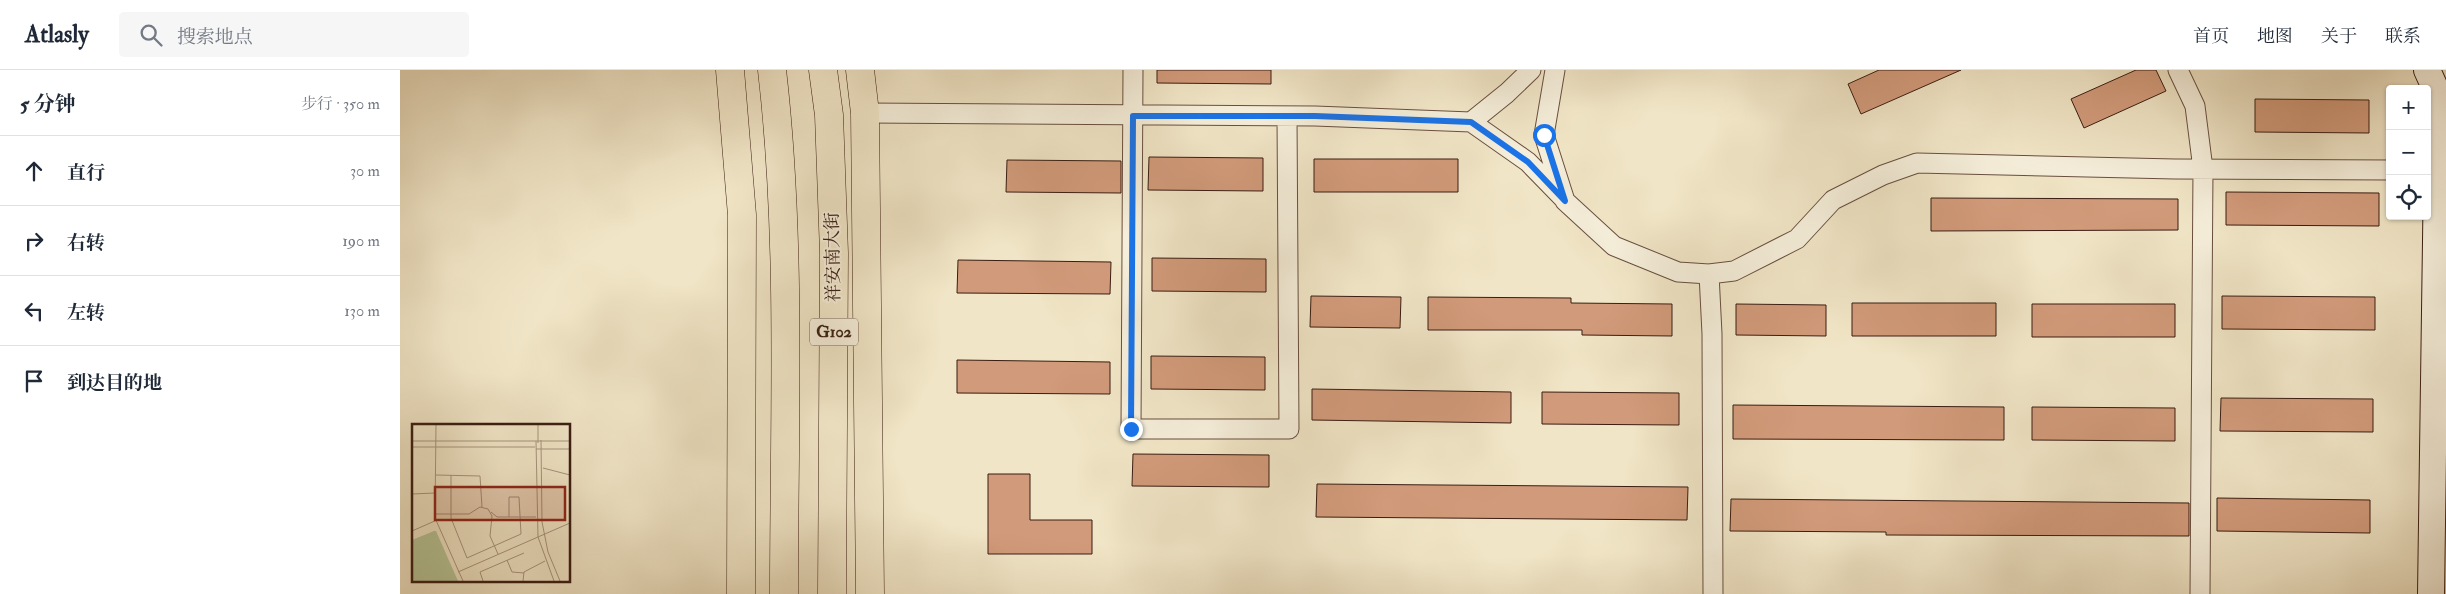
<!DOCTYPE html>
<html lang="zh">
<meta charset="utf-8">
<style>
:root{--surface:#fff;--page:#f6f6f7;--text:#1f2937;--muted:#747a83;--line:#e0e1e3}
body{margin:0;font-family:"IM FELL Double Pica","Noto Serif SC",serif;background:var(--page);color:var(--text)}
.controls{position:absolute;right:15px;top:15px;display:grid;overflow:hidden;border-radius:5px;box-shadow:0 1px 4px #0004}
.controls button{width:45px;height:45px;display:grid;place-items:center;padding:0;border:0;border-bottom:1px solid var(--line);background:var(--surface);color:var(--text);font:25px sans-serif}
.stop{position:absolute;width:15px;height:15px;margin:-11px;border:4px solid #1a73e8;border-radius:50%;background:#fff}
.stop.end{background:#1a73e8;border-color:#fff;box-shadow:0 1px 5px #0008}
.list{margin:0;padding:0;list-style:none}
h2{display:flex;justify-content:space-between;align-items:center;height:65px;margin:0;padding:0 20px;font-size:21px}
h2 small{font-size:16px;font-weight:400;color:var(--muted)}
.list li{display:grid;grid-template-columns:32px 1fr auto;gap:15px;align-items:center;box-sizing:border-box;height:70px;padding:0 20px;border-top:1px solid var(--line)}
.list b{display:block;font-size:19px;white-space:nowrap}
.list em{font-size:16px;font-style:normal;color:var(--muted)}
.icon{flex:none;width:28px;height:28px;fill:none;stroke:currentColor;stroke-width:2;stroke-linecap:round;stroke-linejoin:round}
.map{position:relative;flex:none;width:2046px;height:524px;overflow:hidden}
header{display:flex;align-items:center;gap:30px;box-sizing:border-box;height:70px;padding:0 25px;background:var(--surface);border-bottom:1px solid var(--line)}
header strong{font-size:24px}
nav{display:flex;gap:28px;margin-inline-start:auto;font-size:18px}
.search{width:350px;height:45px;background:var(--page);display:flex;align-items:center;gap:12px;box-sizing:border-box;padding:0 18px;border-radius:5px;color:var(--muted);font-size:19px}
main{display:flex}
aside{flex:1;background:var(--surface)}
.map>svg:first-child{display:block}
</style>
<header>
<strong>Atlasly</strong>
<div class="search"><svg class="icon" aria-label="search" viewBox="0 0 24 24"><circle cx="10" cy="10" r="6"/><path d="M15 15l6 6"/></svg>搜索地点</div>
<nav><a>首页</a><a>地图</a><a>关于</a><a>联系</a></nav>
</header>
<main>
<aside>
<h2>5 分钟<small>步行 · 350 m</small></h2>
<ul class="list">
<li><svg class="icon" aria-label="ahead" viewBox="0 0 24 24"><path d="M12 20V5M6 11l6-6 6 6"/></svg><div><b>直行</b></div><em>30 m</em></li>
<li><svg class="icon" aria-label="right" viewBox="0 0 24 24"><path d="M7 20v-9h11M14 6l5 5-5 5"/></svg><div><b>右转</b></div><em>190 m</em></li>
<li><svg class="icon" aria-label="left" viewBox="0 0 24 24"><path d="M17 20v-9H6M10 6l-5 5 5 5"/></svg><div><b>左转</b></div><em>130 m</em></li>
<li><svg class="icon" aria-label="arrive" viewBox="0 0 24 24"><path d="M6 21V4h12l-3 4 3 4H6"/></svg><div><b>到达目的地</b></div></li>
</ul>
</aside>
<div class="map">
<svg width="2046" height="524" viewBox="0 0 2046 524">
<rect width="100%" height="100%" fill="#f0e5c6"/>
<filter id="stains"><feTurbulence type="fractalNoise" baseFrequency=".004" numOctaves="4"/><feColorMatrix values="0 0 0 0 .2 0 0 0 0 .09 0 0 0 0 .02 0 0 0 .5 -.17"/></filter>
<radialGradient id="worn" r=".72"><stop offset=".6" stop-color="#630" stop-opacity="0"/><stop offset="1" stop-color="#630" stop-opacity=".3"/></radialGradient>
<!-- building -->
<path fill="#d19a7a" stroke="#3a1d12" d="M757 0H871V14L757 13Z
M1479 0H1561L1461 44 1448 14Z
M1736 0H1756L1766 21 1684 58 1671 29Z
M1855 29 1969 30V63L1855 62Z
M749 87 863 88V121L748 120Z
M914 89H1058V122H914Z
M607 90 721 91V123L606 122Z
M1826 122 1979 123V156L1826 155Z
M1531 128 1778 129V160L1531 161Z
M752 188 866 189V222L752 221Z
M558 190 711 192 710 224 557 223Z
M911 226 1001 227 1000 258 910 257Z
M1822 226 1975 227V260L1822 259Z
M1028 227 1171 228V233L1272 234V266L1182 265V260H1028Z
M1452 233H1596V266H1452Z
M1336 234 1426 235V266L1336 265Z
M1632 234H1775V267H1632Z
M751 286 865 287V320L751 319Z
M557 290 710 292V324L557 323Z
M912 319 1111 322V353L912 350Z
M1142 322 1279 323V355L1142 354Z
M1821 328 1973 329V362L1820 361Z
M1333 335 1604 337V370L1333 369Z
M1632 337 1775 338V371L1632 370Z
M733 384 869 385V417L732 416Z
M588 404H630V450H692V484H588Z
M917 414 1288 417 1287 450 916 447Z
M1817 428 1970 430V463L1817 461Z
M1331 429 1789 433V466L1486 465V462L1330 461Z"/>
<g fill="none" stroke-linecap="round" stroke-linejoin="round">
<defs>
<path id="minor" d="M733 0 731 359H889L887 46
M1155 0 1144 65 1165 131 1214 176 1278 202 1309 204 1334 201 1397 169 1433 130 1483 105 1517 93 1775 99 1990 100
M1778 0 1795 36 1803 99 1800 524
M465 43 915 46 1071 52 1128 92 1163 128
M1071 52 1107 23 1131 0
M1309 204 1312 264 1313 524"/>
<path id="secondary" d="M2027 0 2042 33 2037 100 2031 524"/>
<path id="trunk" d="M330 0 342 145 341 524
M372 0C392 171 384 352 384 524
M423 0 429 45 434 183 432 524
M460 0 465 43 470 524"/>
</defs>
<!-- minor casing -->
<use href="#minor" stroke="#684f3f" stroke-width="21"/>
<!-- secondary casing -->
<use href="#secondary" stroke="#3a1d12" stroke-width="28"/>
<!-- trunk casing -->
<use href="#trunk" stroke="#3a1d12" stroke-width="29"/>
<!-- minor -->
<use href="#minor" stroke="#f5eeda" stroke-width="19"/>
<!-- secondary -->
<use href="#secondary" stroke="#f5eeda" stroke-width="26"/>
<!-- trunk -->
<use href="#trunk" stroke="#f0e5c6" stroke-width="28"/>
</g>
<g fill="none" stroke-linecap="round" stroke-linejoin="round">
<!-- route -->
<path stroke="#1a73e8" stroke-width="6" d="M731 359 733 46H915L1071 52 1128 92 1165 131 1144 65"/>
</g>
<g text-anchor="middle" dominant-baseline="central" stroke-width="4" stroke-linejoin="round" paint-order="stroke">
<!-- shield labels -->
<rect fill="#f5eeda" stroke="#725c4e" stroke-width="1" x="410" y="248.5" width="48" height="27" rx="4"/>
<g font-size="16" font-weight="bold" fill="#3a1d12">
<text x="434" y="262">G102</text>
</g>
<!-- street labels -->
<g font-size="18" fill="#3a1d12" stroke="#f5eeda">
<text transform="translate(433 187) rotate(-91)">祥安南大街</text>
</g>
</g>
<!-- overview -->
<g transform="translate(12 354)">
<rect width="158" height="158" fill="#f0e5c6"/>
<path d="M22 107H24L46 157H0V116Z" fill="#b6c597"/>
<path fill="none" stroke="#a7957e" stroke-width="1" d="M24 0 23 94 51 157M129 16 130 98 136 128 148 157M0 17H124M126 19V0M0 23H123M124 25H158M131 44 158 51M24 51 68 52 70 83M39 51V94L55 134 109 110 107 73H97V93M0 70 23 69M79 88 85 93H124M24 90H57L68 83 76 85 80 92 78 112 86 130M0 107 25 96M95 136 100 148 112 149M46 148 158 99M71 157 68 148 112 129M111 157 112 148 133 137M142 157 126 113 124 17H158"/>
<path fill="#8f2418" fill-opacity="0.15" stroke="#8f2418" stroke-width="2.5" d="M23 63H153V96H23Z"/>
<rect width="158" height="158" fill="none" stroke="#3a1d12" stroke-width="2.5"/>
</g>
<rect width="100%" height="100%" filter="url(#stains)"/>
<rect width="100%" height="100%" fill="url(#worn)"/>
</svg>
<div class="controls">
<button>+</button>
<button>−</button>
<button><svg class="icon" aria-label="locate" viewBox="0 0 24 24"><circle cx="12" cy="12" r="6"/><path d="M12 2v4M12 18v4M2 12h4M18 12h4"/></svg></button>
</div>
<div class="stop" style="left:1144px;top:65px"></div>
<div class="stop end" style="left:731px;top:359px"></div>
</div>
</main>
